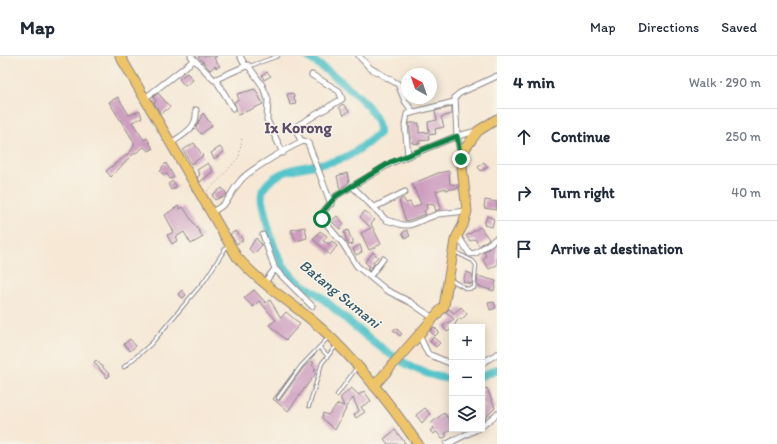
<!DOCTYPE html>
<meta charset="utf-8">
<style>
:root{--surface:#fff;--page:#f6f6f7;--text:#1f2937;--muted:#747a83;--line:#e0e1e3}
body{margin:0;font-family:Itim,sans-serif;background:var(--page);color:var(--text)}
.controls{position:absolute;right:12px;bottom:12px;display:grid;overflow:hidden;border-radius:0px;box-shadow:0 2px 10px #0003}
.controls button{width:36px;height:36px;display:grid;place-items:center;padding:0;border:0;border-bottom:1px solid var(--line);background:var(--surface);color:var(--text);font:20px sans-serif}
.compass{position:absolute;left:401px;top:12px;width:36px;height:36px;border-radius:50%;background:var(--surface);box-shadow:0 2px 10px #0003;rotate:320deg}
.stop{position:absolute;width:12px;height:12px;margin:-9px;border:3px solid #0b8043;border-radius:50%;background:#fff}
.stop.end{background:#0b8043;border-color:#fff;box-shadow:0 1px 4px #0008}
.list{margin:0;padding:0;list-style:none}
h2{display:flex;justify-content:space-between;align-items:center;height:52px;margin:0;padding:0 16px;font-size:17px}
h2 small{font-size:13px;font-weight:400;color:var(--muted)}
.list li{display:grid;grid-template-columns:26px 1fr auto;gap:12px;align-items:center;box-sizing:border-box;height:56px;padding:0 16px;border-top:1px solid var(--line)}
.list b{display:block;font-size:15px;white-space:nowrap}
.list em{font-size:13px;font-style:normal;color:var(--muted)}
.icon{flex:none;width:22px;height:22px;fill:none;stroke:currentColor;stroke-width:2;stroke-linecap:round;stroke-linejoin:round}
.map{position:relative;flex:none;width:497px;height:388px;overflow:hidden}
header{display:flex;align-items:center;gap:24px;box-sizing:border-box;height:56px;padding:0 20px;background:var(--surface);border-bottom:1px solid var(--line)}
header strong{font-size:19px}
nav{display:flex;gap:22px;margin-inline-start:auto;font-size:14px}
main{display:flex}
aside{flex:1;background:var(--surface)}
.map>svg:first-child{display:block}
</style>
<header>
<strong>Map</strong>
<nav><a>Map</a><a>Directions</a><a>Saved</a></nav>
</header>
<main>
<div class="map">
<svg width="497" height="388" viewBox="0 0 497 388">
<rect width="100%" height="100%" fill="#f7f3e8"/>
<filter id="ink" filterUnits="userSpaceOnUse"><feTurbulence type="fractalNoise" baseFrequency=".025" numOctaves="2"/><feDisplacementMap in="SourceGraphic" scale="8" xChannelSelector="R" yChannelSelector="G"/><feConvolveMatrix kernelMatrix="1 2 1 2 8 2 1 2 1" color-interpolation-filters="sRGB"/></filter>
<filter id="wash" filterUnits="userSpaceOnUse"><feTurbulence type="fractalNoise" baseFrequency=".012" numOctaves="4" result="noise"/><feDisplacementMap in="SourceGraphic" scale="16" xChannelSelector="R" yChannelSelector="G"/><feGaussianBlur stdDeviation="0.9" result="paint"/><feColorMatrix in="noise" values="0 0 0 0 0 0 0 0 0 0 0 0 0 0 0 0 0 1.4 0 .05"/><feComposite in="paint" operator="in"/></filter>
<g filter="url(#wash)">
<rect width="100%" height="100%" fill="#f6e8d5"/>
<g fill="none" stroke-linecap="round" stroke-linejoin="round">
<!-- river -->
<path stroke="#57c5cb" stroke-width="8" d="M307 0C327 15 382 50 379 77 368 87 355 98 341 103 317 112 279 108 264 132 259 140 263 150 265 158 270 180 276 205 293 221 301 229 312 233 320 240 356 271 403 319 452 323
M482 320 497 313"/>
</g>
<g id="blocks">
<!-- building -->
<path fill="#cd9ec0" d="M198 0H217L214 2 220 10 216 12 215 10 210 14Z
M267 16 271 20 264 24 262 19Z
M187 17 193 24 185 30 179 23Z
M255 33 263 48 238 59 234 46 239 44 237 38Z
M158 37 170 51 161 58 154 47 156 45 153 41Z
M293 37 296 48 290 49 287 38Z
M118 41 129 59 140 55 142 62 132 66 144 84 147 82 153 93 148 95 144 91 131 100 111 121 106 115 130 96 134 90V86L109 46Z
M343 48 349 55 344 59 339 51Z
M452 51V58L441 61 444 71 435 73 436 78 428 79 429 84 419 85 420 88 412 87 409 67H419V77L429 76 428 66 437 64 435 55Z
M203 57 212 70 201 78 196 72Z
M194 87 203 100 191 108 183 94Z
M220 91 224 96 214 103 211 97Z
M484 106 488 111 481 115 478 111Z
M166 107 174 121 170 123 167 118 164 119 160 115 162 114V111Z
M208 107 213 115 200 126 197 121 200 119 197 114Z
M449 115 450 128 458 129V132L446 134V132L436 135 441 152 436 155 434 149 426 148 427 153 424 155 426 158 406 165 399 145 403 142 406 147 410 146 413 152 421 148 412 128 438 117Z
M347 117 349 126 340 133 337 120Z
M173 125 177 131 171 134 168 128Z
M222 132 227 138 222 142 221 141 215 144 212 139Z
M485 144 497 146V154L484 152Z
M178 150 180 153 183 151 203 181 191 188 184 176 176 181 178 184 172 188 167 179 174 176 165 159Z
M365 155 375 164 371 168 381 188 369 194 361 177 371 172 360 161Z
M337 160 344 168 340 173 331 165Z
M487 160 494 163 492 171 484 169Z
M305 171 307 182 296 185 291 174Z
M480 171 489 183 479 190 475 183 470 185 466 180Z
M348 174 350 180 353 184V188L349 189 346 183 344 176Z
M407 174 410 180 405 182 402 177Z
M236 175 243 184 237 188 230 178Z
M320 175 327 180 323 185 329 188 332 185 337 190 330 199 313 183Z
M256 182 262 189 254 198 249 193Z
M497 187V209L489 213 483 204 486 200 484 196Z
M360 189 362 196 356 199 353 193Z
M373 196 378 201 373 206 374 208 369 215 367 213 370 211 365 206Z
M466 216 472 218V228L463 226Z
M478 220 496 225 494 235 477 230Z
M182 234 186 239 183 242 178 238Z
M254 234 266 247 270 244 281 262 286 256 300 268 286 284 269 269 276 264 259 245 253 251 244 242Z
M494 246 496 252 490 254 488 247Z
M461 251 467 258 461 264 459 262 452 273 447 276 443 270 454 263 446 256 449 253 454 257Z
M434 271 439 276 435 280 430 275Z
M396 272 402 278 400 280 393 274Z
M433 281 440 287 436 291 430 286Z
M130 283 136 290 130 295 124 288Z
M96 304 110 319 107 322 94 306Z
M311 305 314 307 312 309 316 313 314 315 316 317 288 355 273 343 295 314 276 341 277 344H280L303 312Z
M351 332 359 339 364 335 371 345 361 351 365 356 356 362 354 359 359 355 353 342 345 352 346 353 335 374 322 362 323 357 328 359 338 348 344 350 341 344V341Z
M487 332 495 352 482 365V353L485 351 482 345 484 343 482 334Z
M425 352 430 358 422 367 416 359Z
M444 357 452 368V372L445 378 447 380 442 383 437 376 433 378 430 375 434 372 430 368Z
M395 374 406 388H388L384 383Z"/>
</g>
</g>
<g filter="url(#ink)">
<use href="#blocks" fill-opacity="0" stroke="#8c8588" stroke-width="1"/>
<g fill="none" stroke-linecap="round" stroke-linejoin="round">
<defs>
<path id="service" d="M250 10 278 0
M451 224 467 233 474 232 476 209 473 205 455 196
M320 292 327 299
M124 311 151 288 205 224 227 190
M337 339 357 311
M278 342 301 310 328 282
M309 350 322 307 337 289"/>
<path id="minor" d="M191 0 214 24 248 9 262 29 268 43 267 64 283 97
M240 0 245 9
M359 0 370 12 398 28 405 45 413 56
M216 24 233 52
M144 43 194 4
M301 85 296 74 297 70 342 43 339 35 312 19
M170 88C183 78 198 73 196 54
M408 99 405 69 407 58 454 46
M461 100 457 80 455 41 460 37 497 20
M353 131 386 164 403 169H410L438 158 467 155
M373 152 405 136
M210 157C233 145 227 140 241 124 248 115 294 88 304 85L308 87 331 148
M263 179 275 213 312 250
M458 180 470 198 476 197 497 182
M370 220 383 203
M264 227 275 213
M433 262 410 246 386 234 357 210 343 188 320 160 336 140 391 107 457 80 477 75
M419 279 428 298 452 308
M482 307 497 298
M482 370 497 358
M447 388 477 373"/>
<path id="trunk" d="M120 0 237 201C262 230 295 248 323 274 359 307 390 348 418 388
M374 330 444 250 455 184 463 169 467 155 462 111 464 94 478 75 497 63"/>
</defs>
<!-- service casing -->
<use href="#service" stroke="#8c8588" stroke-width="4.5"/>
<!-- minor casing -->
<use href="#minor" stroke="#8c8588" stroke-width="7"/>
<!-- trunk casing -->
<use href="#trunk" stroke="#8c8588" stroke-width="11"/>
<!-- path -->
<path stroke="#8c8588" stroke-width="1" stroke-dasharray="1 3" stroke-linecap="butt" d="M207 135 220 123 239 101 242 82"/>
<!-- service -->
<use href="#service" stroke="#fff" stroke-width="2.5"/>
<!-- minor -->
<use href="#minor" stroke="#fff" stroke-width="5"/>
<!-- trunk -->
<use href="#trunk" stroke="#eec469" stroke-width="9"/>
</g>
</g>
<g fill="none" stroke-linecap="round" stroke-linejoin="round" filter="url(#ink)">
<!-- route -->
<path stroke="#0b8043" stroke-width="5" d="M322 163 321 158 336 140 391 106 457 80 461 103"/>
</g>
<g text-anchor="middle" dominant-baseline="central" stroke-width="3.5" stroke-linejoin="round" paint-order="stroke">
<!-- water labels -->
<g font-size="15" font-style="italic" fill="#355b6d" stroke="#f7f3e8">
<text transform="translate(340 238) rotate(39)">Batang Sumani</text>
</g>
<!-- quarter labels -->
<g font-size="16" font-weight="bold" fill="#5e4d6a" stroke="#f7f3e8">
<text x="298" y="71">Ix Korong</text>
</g>
</g>
</svg>
<div class="controls">
<button>+</button>
<button>−</button>
<button><svg class="icon" aria-label="layers" viewBox="0 0 24 24"><path d="M12 4l9 5-9 5-9-5zM3 14l9 5 9-5"/></svg></button>
</div>
<svg class="compass" viewBox="-18 -18 36 36"><path d="M0-13l5 13h-10z" fill="#e53935"/><path d="M0 13l5-13h-10z" fill="#747a83"/></svg>
<div class="stop" style="left:322px;top:163px"></div>
<div class="stop end" style="left:461px;top:103px"></div>
</div>
<aside>
<h2>4 min<small>Walk · 290 m</small></h2>
<ul class="list">
<li><svg class="icon" aria-label="ahead" viewBox="0 0 24 24"><path d="M12 20V5M6 11l6-6 6 6"/></svg><div><b>Continue</b></div><em>250 m</em></li>
<li><svg class="icon" aria-label="right" viewBox="0 0 24 24"><path d="M7 20v-9h11M14 6l5 5-5 5"/></svg><div><b>Turn right</b></div><em>40 m</em></li>
<li><svg class="icon" aria-label="arrive" viewBox="0 0 24 24"><path d="M6 21V4h12l-3 4 3 4H6"/></svg><div><b>Arrive at destination</b></div></li>
</ul>
</aside>
</main>
